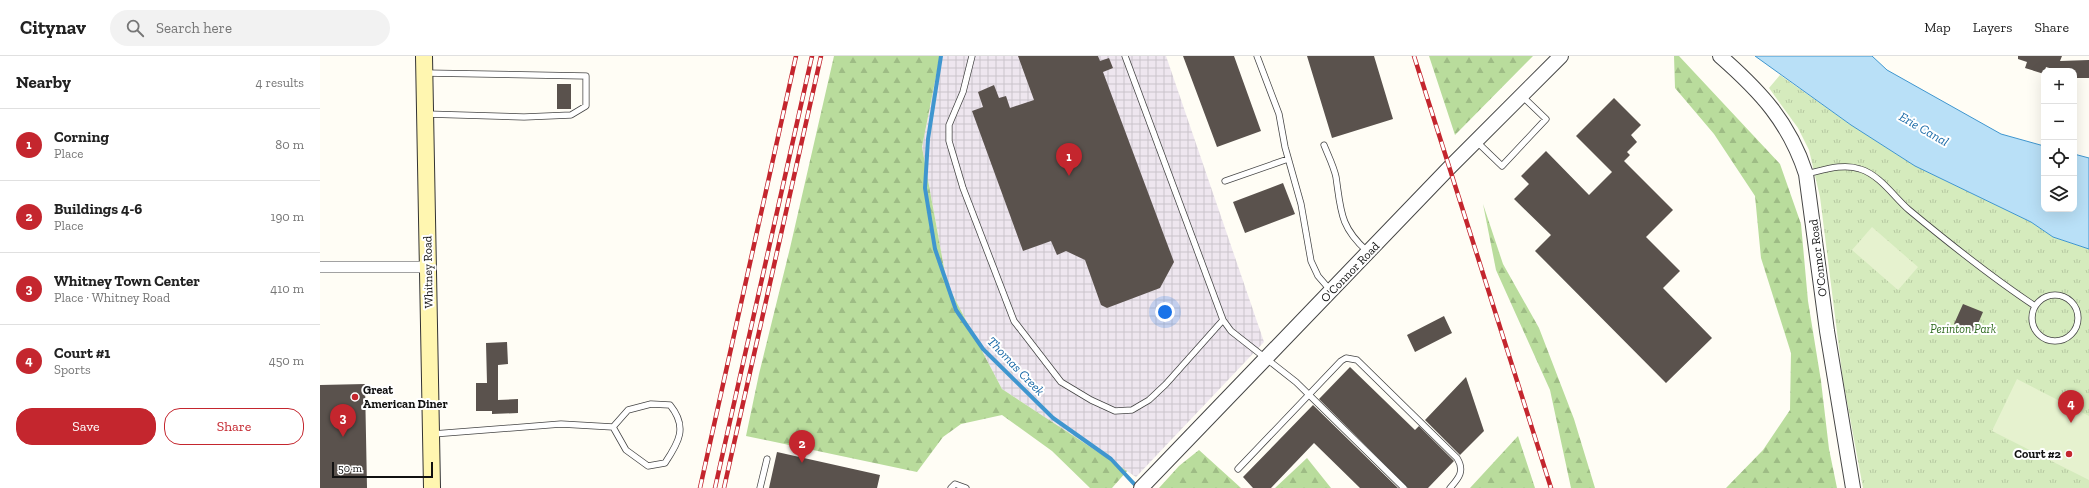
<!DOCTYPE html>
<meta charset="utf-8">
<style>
:root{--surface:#fff;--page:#f2f2f2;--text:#222;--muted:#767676;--line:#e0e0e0;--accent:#c4262e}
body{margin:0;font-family:"Zilla Slab",serif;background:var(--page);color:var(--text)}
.controls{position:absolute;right:12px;top:12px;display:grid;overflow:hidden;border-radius:8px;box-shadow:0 4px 16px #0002}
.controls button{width:36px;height:36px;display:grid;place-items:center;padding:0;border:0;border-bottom:1px solid var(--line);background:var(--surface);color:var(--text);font:20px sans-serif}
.scale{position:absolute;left:12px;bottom:10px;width:101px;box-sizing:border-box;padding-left:4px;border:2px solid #111;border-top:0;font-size:11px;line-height:14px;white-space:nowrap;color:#111;-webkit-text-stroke:3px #fff;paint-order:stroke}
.you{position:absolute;left:845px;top:256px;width:14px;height:14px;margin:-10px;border:3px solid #fff;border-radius:50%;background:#1a73e8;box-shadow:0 0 0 6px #1a73e833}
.badge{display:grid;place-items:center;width:26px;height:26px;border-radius:50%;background:var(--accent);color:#fff;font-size:13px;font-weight:700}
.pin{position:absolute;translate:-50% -33px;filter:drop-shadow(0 1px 2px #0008)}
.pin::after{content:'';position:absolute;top:21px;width:14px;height:12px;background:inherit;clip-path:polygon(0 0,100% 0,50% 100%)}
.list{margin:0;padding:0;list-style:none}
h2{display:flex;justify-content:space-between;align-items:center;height:52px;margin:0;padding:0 16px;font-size:17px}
h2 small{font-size:13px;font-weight:400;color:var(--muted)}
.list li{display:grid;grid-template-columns:26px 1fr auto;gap:12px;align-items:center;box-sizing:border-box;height:72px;padding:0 16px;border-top:1px solid var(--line)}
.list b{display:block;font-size:15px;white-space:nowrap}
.list p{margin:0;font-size:13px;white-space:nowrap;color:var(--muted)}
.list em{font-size:13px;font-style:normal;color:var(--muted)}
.actions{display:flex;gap:8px;padding:12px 16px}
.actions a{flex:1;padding:9px 0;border:1px solid var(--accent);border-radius:16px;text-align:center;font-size:14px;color:var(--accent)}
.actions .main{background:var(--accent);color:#fff}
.icon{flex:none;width:22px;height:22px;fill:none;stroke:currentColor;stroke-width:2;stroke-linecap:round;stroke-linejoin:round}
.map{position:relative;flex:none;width:1769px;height:432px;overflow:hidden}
header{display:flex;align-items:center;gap:24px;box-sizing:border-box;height:56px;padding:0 20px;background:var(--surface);border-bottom:1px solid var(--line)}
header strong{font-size:19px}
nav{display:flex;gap:22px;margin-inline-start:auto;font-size:14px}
.search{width:280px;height:36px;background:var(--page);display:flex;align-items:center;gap:10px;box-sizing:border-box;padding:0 14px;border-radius:22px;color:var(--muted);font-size:15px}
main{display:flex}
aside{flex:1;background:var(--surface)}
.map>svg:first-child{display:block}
</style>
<header>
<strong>Citynav</strong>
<div class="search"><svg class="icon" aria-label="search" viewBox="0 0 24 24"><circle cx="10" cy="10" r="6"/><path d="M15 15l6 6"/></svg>Search here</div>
<nav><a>Map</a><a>Layers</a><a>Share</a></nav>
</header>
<main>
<aside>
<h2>Nearby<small>4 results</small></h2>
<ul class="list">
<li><span class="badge">1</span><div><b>Corning</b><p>Place</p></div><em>80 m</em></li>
<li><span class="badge">2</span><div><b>Buildings 4-6</b><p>Place</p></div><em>190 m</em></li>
<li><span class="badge">3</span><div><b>Whitney Town Center</b><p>Place · Whitney Road</p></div><em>410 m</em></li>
<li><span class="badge">4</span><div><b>Court #1</b><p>Sports</p></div><em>450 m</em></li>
</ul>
<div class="actions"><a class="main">Save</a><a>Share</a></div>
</aside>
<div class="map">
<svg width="1769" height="432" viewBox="0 0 1769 432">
<defs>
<pattern id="industrial-grid" width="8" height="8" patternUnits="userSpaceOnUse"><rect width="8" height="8" fill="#eee6ef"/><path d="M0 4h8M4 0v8" fill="none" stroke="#cbc4cc"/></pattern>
<pattern id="forest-firs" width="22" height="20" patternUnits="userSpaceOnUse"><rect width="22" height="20" fill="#b9dc9c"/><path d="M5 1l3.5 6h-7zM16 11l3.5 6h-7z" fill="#9ebc85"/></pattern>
<pattern id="park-tufts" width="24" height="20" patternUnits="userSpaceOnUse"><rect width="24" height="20" fill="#d5ebbd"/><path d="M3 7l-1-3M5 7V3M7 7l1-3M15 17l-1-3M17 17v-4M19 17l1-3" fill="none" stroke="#b6c8a1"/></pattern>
</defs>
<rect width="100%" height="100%" fill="#fffdf5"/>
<!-- industrial -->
<path fill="url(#industrial-grid)" d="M620 0H846L944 286 816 421 682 333 627 228 602 91Z"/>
<!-- forest -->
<path fill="url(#forest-firs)" d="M514 0H620L602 91 627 228 682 333 807 415 792 432H770L732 395 682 359 641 368 623 381 597 416 426 380 439 318 470 192Z
M1109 0H1213L1135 79Z
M1354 0H1359L1460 108 1481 168 1488 245 1501 325 1509 393 1517 432H1406L1443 394 1470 354 1471 297 1441 202 1435 140 1394 78 1355 32Z
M1163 148 1183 208 1219 272 1254 363 1275 432H1251L1230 334 1176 214Z
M1198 380 1215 432H1150Z
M879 394 921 432H839L859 410Z
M987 402 1011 432H955Z"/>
<!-- park -->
<path fill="url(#park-tufts)" d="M1460 19 1531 69 1595 110 1711 166 1733 181 1769 193V432H1543L1523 324 1500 141 1489 94 1478 72 1449 32Z"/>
<!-- pitch -->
<path fill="#e6f2cf" d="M1552 171 1598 211 1578 234 1532 194Z
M1697 323 1769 360V424L1672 375Z"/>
<!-- water -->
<path fill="#b9e0f7" stroke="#3f96cf" d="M1435 0H1552L1567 14 1681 78 1724 90V153H1754V98L1769 102V193L1733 181 1711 166 1595 110 1531 69Z"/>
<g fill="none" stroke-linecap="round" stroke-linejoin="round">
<!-- stream -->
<path stroke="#3f96cf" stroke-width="4" d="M621 0 608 83 605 132 615 193 636 254 663 293 733 362 791 403 818 432"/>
</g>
<!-- building -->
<path fill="#5a524d" d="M698 0H778L780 5 789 2 793 12 783 16 854 206 840 232 787 252 781 249 765 204 746 195 737 199 731 185 703 195 652 55 663 51 658 36 674 29 679 42 686 40 690 52 714 44Z
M863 0H914L941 75 897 91Z
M987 0H1054L1073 63 1012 82Z
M1698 0H1742L1740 5 1769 4V22H1754V15H1739L1726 11 1724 18 1705 12 1707 6 1698 3Z
M237 28H251V53H237Z
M1294 42 1321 69 1311 79 1317 86 1307 96 1310 99 1304 105 1353 154 1326 181 1360 215 1343 232 1392 282 1346 327 1215 195 1231 179 1194 143 1209 128 1201 120 1226 95 1269 139 1292 116 1256 80Z
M963 127 975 158 925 177 913 146Z
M1643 248 1663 256 1654 277 1634 268Z
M1124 260 1132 277 1095 296 1087 279Z
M187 286 188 308 178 309V344L198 343V357L172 358V355H156V327H167L166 287Z
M1030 311 1095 374 1099 370 1134 405 1108 432H1088L999 343Z
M1146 321 1164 375 1140 399 1105 364Z
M45 328 47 432H0V329Z
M993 349 1078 432H1040L994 387 951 432H933L923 421Z
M457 396 560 419 557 432H449Z"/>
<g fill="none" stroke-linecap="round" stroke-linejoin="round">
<defs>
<path id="service" d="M652 0 643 36 629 69V85L643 132 694 265 741 326 771 344 795 355 812 354 829 344 846 328 903 264
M805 0 903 264 911 275 976 326 1084 432
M937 0 959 58 965 91 981 148 991 205 998 220 1011 235
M105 17 266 20V50L251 59 204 61 106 58
M1157 86 1182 110 1226 63 1202 40
M1004 89C1008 99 1014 111 1016 121 1021 155 1020 171 1047 195
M1486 118C1504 114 1523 107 1540 113 1560 119 1574 141 1589 154 1630 188 1671 221 1715 250
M905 125 968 103
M1712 262a23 23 0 1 1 46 0a23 23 0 1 1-46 0Z
M113 378 241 368 293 371 306 394 328 410 345 407C359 386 368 371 350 349L331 348 308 354 293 371
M918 413 1021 305 1026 302 1037 304 1137 402C1145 415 1139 422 1130 432
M440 432 447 403
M631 432 635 428 646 432"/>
<path id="minor" d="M0 211H108"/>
<path id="tertiary" d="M1400 0C1441 36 1469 66 1486 118L1507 275 1533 432
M821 432 1129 112 1241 0"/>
<path id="secondary" d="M104 0 112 432"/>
</defs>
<!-- service casing -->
<use href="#service" stroke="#444" stroke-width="7"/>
<!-- minor casing -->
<use href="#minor" stroke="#444" stroke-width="12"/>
<!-- tertiary casing -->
<use href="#tertiary" stroke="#444" stroke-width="16"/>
<!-- secondary casing -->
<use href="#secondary" stroke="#333" stroke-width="18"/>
<!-- service -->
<use href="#service" stroke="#fff" stroke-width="5.5"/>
<!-- minor -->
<use href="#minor" stroke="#fff" stroke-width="11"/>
<!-- tertiary -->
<use href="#tertiary" stroke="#fff" stroke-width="14"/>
<!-- secondary -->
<use href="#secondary" stroke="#fff6b0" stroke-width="16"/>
<defs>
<path id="rail" d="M1094 0 1231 432
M380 432 476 0
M395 432 492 0
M404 432 501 0"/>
</defs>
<!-- rail casing -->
<use href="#rail" stroke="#c4262e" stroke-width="4.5"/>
<!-- rail -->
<use href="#rail" stroke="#fff" stroke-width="3" stroke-dasharray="9" stroke-linecap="butt"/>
</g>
<!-- markers -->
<g fill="#c4262e" stroke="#fff" stroke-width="1.5">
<circle cx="35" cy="341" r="4"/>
<circle cx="1749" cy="398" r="4"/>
</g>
<g text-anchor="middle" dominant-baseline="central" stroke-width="4" stroke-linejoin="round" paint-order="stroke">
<!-- street labels -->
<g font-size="12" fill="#111" stroke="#fff">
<text transform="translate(1498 202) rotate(-97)">O'Connor Road</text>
<text transform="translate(108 216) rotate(-91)">Whitney Road</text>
<text transform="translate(1030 216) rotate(-46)">O'Connor Road</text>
</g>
<!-- park labels -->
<g font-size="12" font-style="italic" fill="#2f6b1f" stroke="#fff">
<text x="1643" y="273">Perinton Park</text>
</g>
<!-- poi labels -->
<g font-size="12" font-weight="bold" fill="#111" stroke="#fff" text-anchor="start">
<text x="43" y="334">Great<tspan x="43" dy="14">American Diner</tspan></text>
<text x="1741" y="398" text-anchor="end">Court #2</text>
</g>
<!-- water labels -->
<g font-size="13" font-style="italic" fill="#1768a6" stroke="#fff">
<text transform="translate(1604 73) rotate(30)">Erie Canal</text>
<text transform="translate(696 310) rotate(46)">Thomas Creek</text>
</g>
</g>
</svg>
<div class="controls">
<button>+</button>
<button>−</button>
<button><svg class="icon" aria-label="locate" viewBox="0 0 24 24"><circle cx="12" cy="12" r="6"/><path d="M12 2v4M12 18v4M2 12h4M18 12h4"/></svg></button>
<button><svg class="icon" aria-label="layers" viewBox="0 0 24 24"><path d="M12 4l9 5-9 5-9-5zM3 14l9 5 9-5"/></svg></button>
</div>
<div class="scale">50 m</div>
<div class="you"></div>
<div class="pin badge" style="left:749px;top:120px">1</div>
<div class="pin badge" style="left:482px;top:407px">2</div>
<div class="pin badge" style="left:23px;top:381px">3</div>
<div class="pin badge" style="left:1751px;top:367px">4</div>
</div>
</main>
